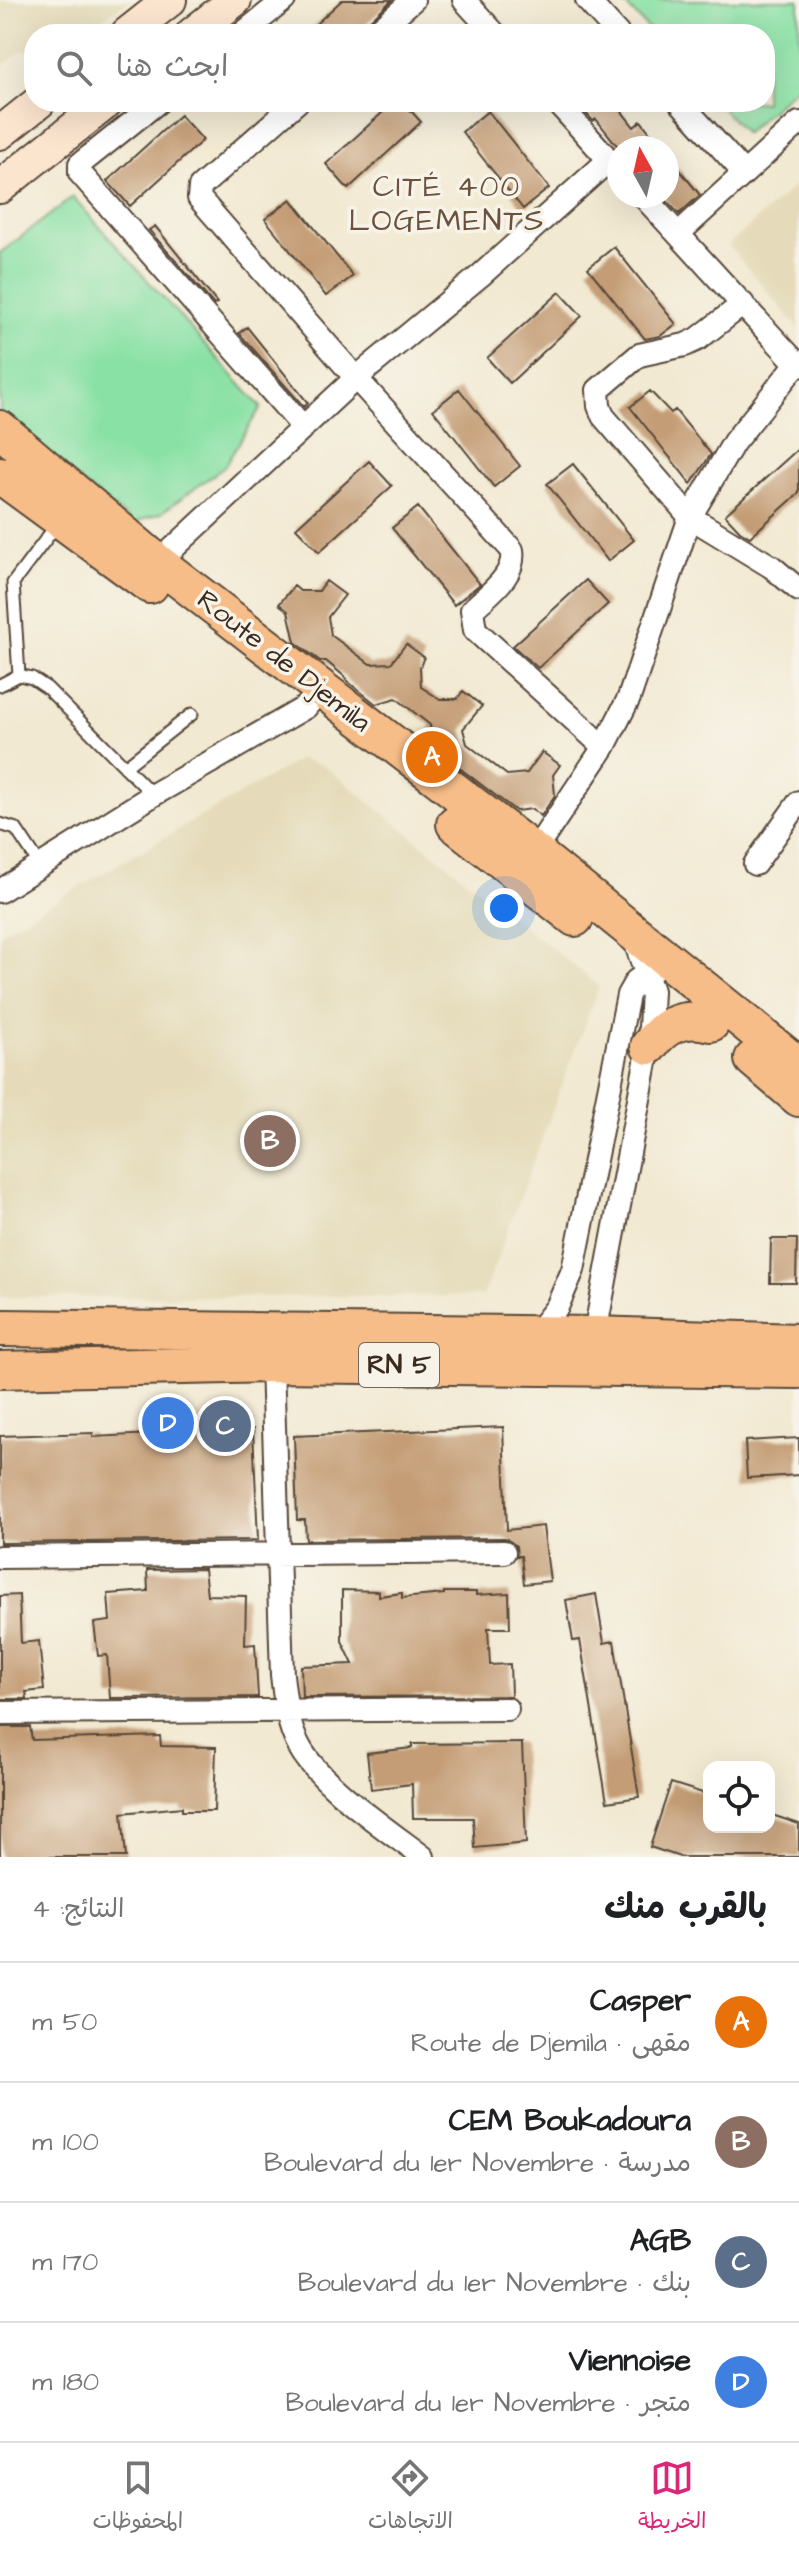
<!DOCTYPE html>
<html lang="ar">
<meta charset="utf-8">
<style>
:root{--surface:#fff;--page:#f2f2f2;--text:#202124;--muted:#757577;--line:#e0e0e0;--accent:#db2777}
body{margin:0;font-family:"Architects Daughter","Playpen Sans Arabic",sans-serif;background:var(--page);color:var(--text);direction:rtl}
.controls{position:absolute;right:24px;bottom:24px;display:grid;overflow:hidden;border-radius:16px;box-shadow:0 8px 32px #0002}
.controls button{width:72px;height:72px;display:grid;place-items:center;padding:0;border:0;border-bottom:2px solid var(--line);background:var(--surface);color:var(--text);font:40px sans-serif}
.compass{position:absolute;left:607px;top:136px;width:72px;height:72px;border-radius:50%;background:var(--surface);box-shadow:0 8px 32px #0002;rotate:352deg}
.you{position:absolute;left:504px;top:908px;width:28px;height:28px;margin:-20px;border:6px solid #fff;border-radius:50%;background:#1a73e8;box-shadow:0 0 0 12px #1a73e833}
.badge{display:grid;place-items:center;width:52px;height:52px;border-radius:50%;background:var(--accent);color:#fff;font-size:26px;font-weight:700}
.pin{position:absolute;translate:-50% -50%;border:4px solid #fff;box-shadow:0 2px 8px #0006}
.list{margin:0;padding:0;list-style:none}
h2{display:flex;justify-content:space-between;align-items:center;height:104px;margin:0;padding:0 32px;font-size:34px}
h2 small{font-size:26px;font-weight:400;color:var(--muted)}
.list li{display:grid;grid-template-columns:52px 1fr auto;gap:24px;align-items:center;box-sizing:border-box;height:120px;padding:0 32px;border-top:2px solid var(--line)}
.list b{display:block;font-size:30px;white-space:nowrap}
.list p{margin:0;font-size:26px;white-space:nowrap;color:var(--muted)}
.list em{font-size:26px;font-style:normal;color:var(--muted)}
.icon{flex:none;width:44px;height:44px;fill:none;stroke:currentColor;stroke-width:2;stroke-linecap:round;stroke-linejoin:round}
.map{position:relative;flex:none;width:799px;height:1857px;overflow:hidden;direction:ltr}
.search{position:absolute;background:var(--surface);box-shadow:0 8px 32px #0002;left:24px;right:24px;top:24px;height:88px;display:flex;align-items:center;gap:20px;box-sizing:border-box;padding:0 28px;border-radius:32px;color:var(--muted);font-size:30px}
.sheet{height:584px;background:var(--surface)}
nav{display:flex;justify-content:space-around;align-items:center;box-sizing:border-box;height:112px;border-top:2px solid var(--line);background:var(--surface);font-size:22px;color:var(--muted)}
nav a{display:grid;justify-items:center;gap:4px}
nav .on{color:var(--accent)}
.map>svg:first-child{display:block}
</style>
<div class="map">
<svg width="799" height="1857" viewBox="0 0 799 1857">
<rect width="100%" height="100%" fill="#f7f3e8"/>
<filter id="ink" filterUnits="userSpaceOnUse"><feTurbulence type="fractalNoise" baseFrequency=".0125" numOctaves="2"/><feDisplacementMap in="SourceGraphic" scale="16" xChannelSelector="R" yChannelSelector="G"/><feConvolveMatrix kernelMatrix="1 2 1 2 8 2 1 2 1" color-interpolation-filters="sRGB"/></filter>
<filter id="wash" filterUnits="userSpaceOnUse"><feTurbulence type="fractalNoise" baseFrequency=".006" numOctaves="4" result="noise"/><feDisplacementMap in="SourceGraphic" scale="32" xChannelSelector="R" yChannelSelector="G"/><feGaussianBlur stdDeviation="1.8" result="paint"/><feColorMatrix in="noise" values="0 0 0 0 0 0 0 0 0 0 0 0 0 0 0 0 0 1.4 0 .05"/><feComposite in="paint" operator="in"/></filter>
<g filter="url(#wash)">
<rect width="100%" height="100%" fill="#f2e9d2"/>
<!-- built -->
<path fill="#e5dbba" d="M0 0H129L81 34H34V51L23 50 0 68Z
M799 182V329L728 245Z
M300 759 324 766 599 986 483 1296 0 1297V933Z"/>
<!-- green -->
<path fill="#89e1a5" stroke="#628662" stroke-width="2" d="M621 0H799V85L745 133 716 102H765V34H653Z
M73 197 261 407 224 467 161 513 134 523 0 420V253Z"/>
<g id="blocks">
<!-- building -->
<path fill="#c49d76" d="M342 0H392L355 34H305Z
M394 102H403L421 122 348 189 326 164Z
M576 102H618L616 104 634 127 641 121 662 148H619L596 119 593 121Z
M488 111 549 188 523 209 462 132Z
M180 115 203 140 130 206 107 181Z
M667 154 700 195 679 214 662 196H667Z
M291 199 353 276 326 296 265 219Z
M155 226 217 303 214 305 149 230Z
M614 247 676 324 660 336 645 339 588 268Z
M560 292 582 316 510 383 487 358Z
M247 327 308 403 304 407 239 333Z
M459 389 520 466 494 487 433 410Z
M650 391 671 413 675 410 711 454 691 484 630 407Z
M799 448V493L750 537 740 531 725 515Z
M369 461 392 486 319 552 296 528Z
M573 464 634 540 608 561 547 484Z
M418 507 480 584 454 605 392 528Z
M586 580 608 604 538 668 513 646Z
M326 581 345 595 328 617 331 635 370 664 391 663 406 644 424 657 420 667 421 687 440 699H457L463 691 482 706 463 729 467 744 507 775 527 773 542 752 560 765 553 775 555 795 541 816 532 809 516 811 433 748 430 725 396 698 376 704 347 681 345 677 326 661H320L295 642 288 611 279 604 294 586 300 591H319Z
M771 1239H797L796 1283H770Z
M503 1427 507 1530 543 1526 550 1581 524 1584 521 1556H517L516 1546 505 1538 306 1540 305 1520H297L294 1436Z
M253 1429 258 1540 0 1543V1436L93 1433V1437Z
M799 1438V1475L747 1478 745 1441Z
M204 1569 207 1595 246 1596 245 1645 255 1644 258 1697 110 1698 107 1655 98 1656 94 1623 110 1621 108 1594 148 1591 147 1570Z
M342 1590 379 1591V1596L402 1593V1598L444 1594V1592H476V1595L509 1593 510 1628H488L490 1665 510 1664 511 1696 302 1697 301 1666 353 1664 342 1641Z
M596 1594 604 1643 614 1641 639 1797 607 1802 580 1640 573 1641 566 1600Z
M19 1595 21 1643 39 1641 44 1690 26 1692 27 1699H0V1596Z
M0 1727H30L32 1740 160 1736 161 1746 216 1747 214 1811H182V1807L122 1813 126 1857H0Z
M522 1743 526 1843 475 1848 473 1818H413L412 1784 371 1789 367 1753 412 1748V1744Z
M671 1783 709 1795V1827H769V1814L799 1824V1857H680L650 1847Z"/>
</g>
</g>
<g filter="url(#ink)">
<use href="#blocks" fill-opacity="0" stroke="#564739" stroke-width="2"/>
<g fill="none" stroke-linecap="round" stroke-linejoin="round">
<defs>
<path id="service" d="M19 675 13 583 58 523
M0 685 19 675 32 678 47 688 153 795
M125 767 192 714
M0 824 16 829 40 865"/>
<path id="minor" d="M464 0 495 34
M587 0 618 34
M242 34 284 0
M374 34 413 0
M158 102 80 164V173L303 427
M297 102 200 187 199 198 356 378 512 550C516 576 489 593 472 610L475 630 604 747 534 852
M557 102 618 170
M680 102 744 173
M643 196 799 366
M678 234 799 123
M743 304 698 339 685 345 639 355 598 390 599 406 603 416 690 517 772 567 799 590
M151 569 356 378 481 275 609 160
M604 747 629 698 690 517 734 442 799 361
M755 864 799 802
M0 891 153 795 306 707 320 690
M534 1336 557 1307 573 1270 628 995 636 981 656 968
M593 1344 649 1046 652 991 633 935
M272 1364 282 1675C285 1699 287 1724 299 1746 318 1783 389 1831 423 1857
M0 1557 504 1552
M0 1713 507 1709"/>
<path id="secondary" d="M127 34 170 0
M192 34 235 0
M0 133 39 102
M0 187 107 102"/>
<path id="primary" d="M0 429 158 563 534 852 799 1066
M0 475 150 585
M455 824 575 918
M649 1046C665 1024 685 1016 711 1023
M753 1059 799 1098
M0 1328 596 1335 799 1342
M0 1370 272 1364 799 1370"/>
</defs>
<!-- service casing -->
<use href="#service" stroke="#564739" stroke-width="15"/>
<!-- minor casing -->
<use href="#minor" stroke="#564739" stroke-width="26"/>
<!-- secondary casing -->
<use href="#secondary" stroke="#564739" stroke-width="36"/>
<!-- primary casing -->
<use href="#primary" stroke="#564739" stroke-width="40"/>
<!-- service -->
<use href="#service" stroke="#fff" stroke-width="11"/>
<!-- minor -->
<use href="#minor" stroke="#fff" stroke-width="22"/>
<!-- secondary -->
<use href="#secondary" stroke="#fce5cf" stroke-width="32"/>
<!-- primary -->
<use href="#primary" stroke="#f7bd88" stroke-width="36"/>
</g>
</g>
<g text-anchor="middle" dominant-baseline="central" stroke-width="7" stroke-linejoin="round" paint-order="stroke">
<!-- shield labels -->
<rect fill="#f7f3e8" stroke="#73665b" stroke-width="2" x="359" y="1343" width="80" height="44" rx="6"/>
<g font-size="26" font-weight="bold" fill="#3b2a1e">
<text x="399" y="1365">RN 5</text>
</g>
<!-- street labels -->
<g font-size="28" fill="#3b2a1e" stroke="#f7f3e8">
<text transform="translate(284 661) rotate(38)">Route de Djemila</text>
</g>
<!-- neighbourhood labels -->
<g font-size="30" letter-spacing="2" fill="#6b523d" stroke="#f7f3e8">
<text x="447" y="187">CITÉ 400<tspan x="447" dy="34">LOGEMENTS</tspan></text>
</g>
</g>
</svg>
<div class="controls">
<button><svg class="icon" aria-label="locate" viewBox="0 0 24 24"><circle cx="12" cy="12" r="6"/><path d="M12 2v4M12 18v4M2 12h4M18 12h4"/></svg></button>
</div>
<svg class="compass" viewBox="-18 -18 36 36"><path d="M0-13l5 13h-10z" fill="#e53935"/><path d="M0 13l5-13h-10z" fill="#757577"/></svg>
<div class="you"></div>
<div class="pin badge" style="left:432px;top:757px;background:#e8710a">A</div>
<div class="pin badge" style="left:270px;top:1141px;background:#8d6e63">B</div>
<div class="pin badge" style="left:225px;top:1426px;background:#5c6f8a">C</div>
<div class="pin badge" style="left:168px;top:1423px;background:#3f7fe0">D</div>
<div class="search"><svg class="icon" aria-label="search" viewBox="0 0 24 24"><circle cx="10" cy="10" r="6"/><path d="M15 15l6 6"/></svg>ابحث هنا</div>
</div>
<section class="sheet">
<h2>بالقرب منك<small>النتائج: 4</small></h2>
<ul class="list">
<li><span class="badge" style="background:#e8710a">A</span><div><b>Casper</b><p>مقهى · Route de Djemila</p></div><em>50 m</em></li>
<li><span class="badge" style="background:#8d6e63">B</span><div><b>CEM Boukadoura</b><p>مدرسة · Boulevard du 1er Novembre</p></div><em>100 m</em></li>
<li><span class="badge" style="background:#5c6f8a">C</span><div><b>AGB</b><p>بنك · Boulevard du 1er Novembre</p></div><em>170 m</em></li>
<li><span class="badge" style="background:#3f7fe0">D</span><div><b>Viennoise</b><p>متجر · Boulevard du 1er Novembre</p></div><em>180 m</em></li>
</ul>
</section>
<nav>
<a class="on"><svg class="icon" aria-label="map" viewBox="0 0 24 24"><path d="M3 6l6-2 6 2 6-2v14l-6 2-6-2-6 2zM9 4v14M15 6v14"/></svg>الخريطة</a>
<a><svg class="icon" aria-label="directions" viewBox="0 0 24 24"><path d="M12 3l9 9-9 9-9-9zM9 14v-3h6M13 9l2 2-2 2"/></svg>الاتجاهات</a>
<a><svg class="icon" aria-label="saved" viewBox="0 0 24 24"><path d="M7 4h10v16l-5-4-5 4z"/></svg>المحفوظات</a>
</nav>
